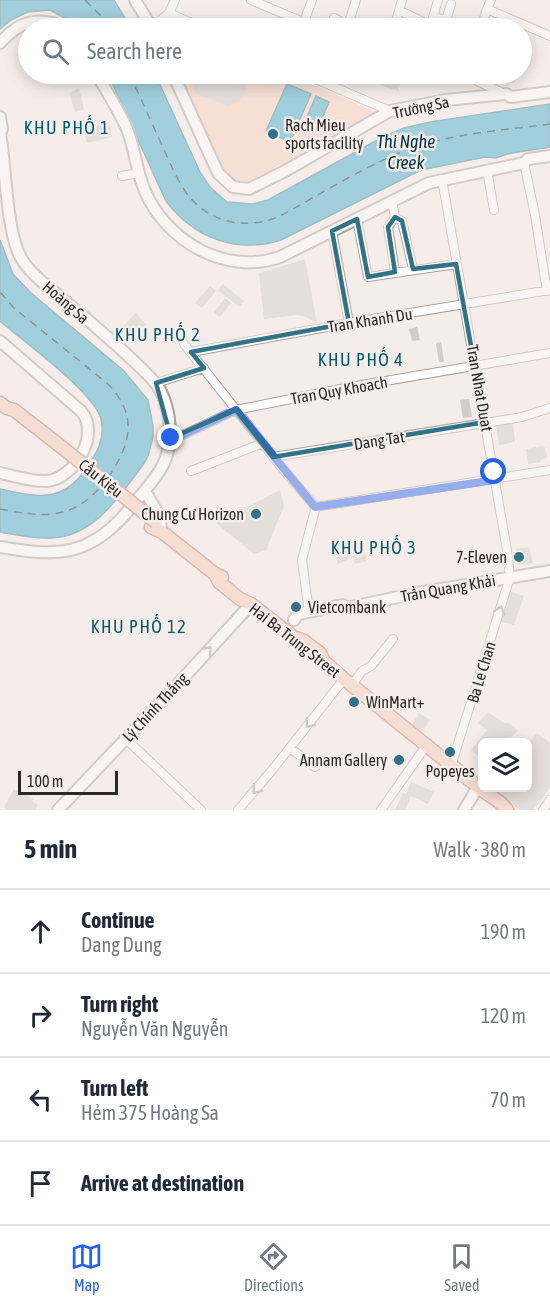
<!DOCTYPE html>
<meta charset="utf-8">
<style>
:root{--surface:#fff;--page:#f6f6f7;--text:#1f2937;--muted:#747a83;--line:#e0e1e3;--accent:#2563eb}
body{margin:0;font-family:"Asap Condensed",sans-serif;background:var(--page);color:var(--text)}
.controls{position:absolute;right:18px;bottom:18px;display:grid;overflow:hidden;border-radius:9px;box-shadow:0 3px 15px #0003}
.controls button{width:54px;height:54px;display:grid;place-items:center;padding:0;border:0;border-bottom:2px solid var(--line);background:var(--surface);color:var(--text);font:30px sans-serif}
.scale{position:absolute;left:18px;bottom:15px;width:100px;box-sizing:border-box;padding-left:6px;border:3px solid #2b2927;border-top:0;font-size:16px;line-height:21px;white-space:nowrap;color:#2b2927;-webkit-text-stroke:4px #f5edea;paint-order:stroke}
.stop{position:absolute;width:18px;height:18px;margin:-14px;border:4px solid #2563eb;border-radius:50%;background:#fff}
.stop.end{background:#2563eb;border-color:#fff;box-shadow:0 2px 6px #0008}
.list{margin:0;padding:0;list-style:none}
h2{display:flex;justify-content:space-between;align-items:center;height:78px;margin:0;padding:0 24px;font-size:26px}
h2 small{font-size:20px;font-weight:400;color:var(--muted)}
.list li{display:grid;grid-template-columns:39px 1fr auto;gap:18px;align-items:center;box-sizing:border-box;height:84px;padding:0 24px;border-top:2px solid var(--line)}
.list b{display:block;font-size:22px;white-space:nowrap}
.list p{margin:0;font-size:20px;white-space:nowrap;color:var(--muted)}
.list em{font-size:20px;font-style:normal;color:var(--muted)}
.icon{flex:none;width:33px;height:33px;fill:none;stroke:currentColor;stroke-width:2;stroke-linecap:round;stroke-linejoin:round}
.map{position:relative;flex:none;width:550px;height:810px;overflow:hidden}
.search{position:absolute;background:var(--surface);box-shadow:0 3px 15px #0003;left:18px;right:18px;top:18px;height:66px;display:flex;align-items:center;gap:15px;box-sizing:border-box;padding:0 21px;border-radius:33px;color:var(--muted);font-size:22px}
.sheet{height:414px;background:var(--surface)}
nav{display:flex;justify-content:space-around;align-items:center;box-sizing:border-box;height:84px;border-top:2px solid var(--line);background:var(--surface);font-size:16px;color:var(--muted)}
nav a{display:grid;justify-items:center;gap:3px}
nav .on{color:var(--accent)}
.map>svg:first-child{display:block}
</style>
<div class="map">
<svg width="550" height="810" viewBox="0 0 550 810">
<rect width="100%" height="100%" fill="#f5edea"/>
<!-- green -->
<path fill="#f7d0bf" d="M180 74H288L378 113 249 181 230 180 215 155Z"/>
<!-- water -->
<path fill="#3daccd" stroke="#38859b" stroke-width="1.5" d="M0 0H114L131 28H84L50 10 28 12 11 20 0 29Z
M108 74H155L200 172 210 187 227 202 253 204 268 200 383 137 404 128 430 122 550 104V147L507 154 496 158 485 157 421 170 281 240C236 254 194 238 166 201Z
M287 84 311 94 290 142 266 131Z
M316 96 329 102 319 125 306 119Z
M0 240 13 274 31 293 123 370 148 400 153 426V437L148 456 143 465C119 496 94 537 51 538 34 539 17 535 0 532V489C34 496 59 504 83 473 95 456 106 441 101 419 96 394 22 340 0 321Z"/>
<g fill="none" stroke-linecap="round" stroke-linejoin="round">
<!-- ferry -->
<path stroke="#00313f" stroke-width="1.5" stroke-dasharray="8 6" stroke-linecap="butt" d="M85 0 101 16 108 28
M129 74C140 96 150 119 160 141 168 158 175 176 185 191 207 223 246 231 280 216 321 194 371 162 415 147 458 133 505 130 550 124
M0 292 14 308 108 384C138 415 131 444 109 476
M0 509C42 517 72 521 102 485"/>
</g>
<!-- building -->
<path fill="#d3ccc8" d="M192 74H252L241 100 228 106 196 94 191 77Z
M384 74H404L398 91 380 85Z
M79 88 84 109 75 112 69 93Z
M109 123 112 137 87 143 84 128Z
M305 259 317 323 304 316 296 315 264 319 259 273Z
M223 284 244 301 239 307 218 290Z
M210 286 216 291 202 308 195 303Z
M225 298 231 303 220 317 214 312Z
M136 313 147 325 143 329 147 333 140 340 135 336 132 339 121 328Z
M417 327 420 340 412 341 409 329Z
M441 342 444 362H439L436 343Z
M469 399 472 417 463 418 460 400Z
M513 423 515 442 499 445 496 425Z
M542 446 545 447 547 457 540 460 541 462 528 464 526 449Z
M280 490 284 506 266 550 254 554 216 523Z
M362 542 367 561 355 564 353 557 338 564 334 551Z
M529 547 533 563 518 565 516 549Z
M509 591 524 596 514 625 499 621Z
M488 712 506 724 507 722 518 730 507 742H482V759L471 750 487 730 478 723Z
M419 713 430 720 423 731 412 725Z
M537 733 550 743V788L533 810H520L491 788H528V744Z
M411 782 434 792 428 804 411 796 405 810H395L403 793 406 794Z
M14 789 33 799 32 801 38 805 35 810H9L4 807Z"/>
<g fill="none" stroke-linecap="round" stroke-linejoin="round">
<defs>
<path id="street" d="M251 0 317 28
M491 0 487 9 550 36
M399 11C412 15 419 21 431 26
M169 13 203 28
M433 17 446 20 451 4
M334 18 338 20 335 28
M432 21 438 0
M152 27 169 13 175 0
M302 27 312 0
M347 28 356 0
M394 28 402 0
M481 28 487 9
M304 74 390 111
M455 74 473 79 505 94
M524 163 535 215 547 291
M487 170 494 210
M122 176 139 173
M442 179 507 550 510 577 451 766
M392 201 395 217 388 227 395 272
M395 217 402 221 413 269
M357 219 368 277 456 264
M332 231 349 323
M184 344 283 469 314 505 315 510 302 560 309 612
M191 352 349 323 550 290
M156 383 204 368
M171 438 183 435 236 410 356 386 550 353
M273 457 522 417 550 408
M191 471 263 443
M315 507 550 470
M352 685 362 671 371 666 393 639
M126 739 201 810
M290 748 315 767
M238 810 273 769 344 679
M381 810 426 746
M543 810 550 800"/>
<path id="secondary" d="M135 0 152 28
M0 43C20 20 40 16 67 28
M94 74 98 76C108 94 119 111 127 129 135 149 136 171 145 191 166 241 226 276 280 257L429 183 524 163 528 159 550 156
M173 74 218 173 233 187 249 189 287 170 390 111 446 100 506 94 511 97 550 92
M0 117 2 129 0 133
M0 133C6 166 6 231 21 258 31 275 49 287 64 300 90 322 117 344 142 369 148 375 156 382 160 390 171 411 174 443 163 465 154 482 139 497 127 512 89 557 55 557 0 547
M0 341 81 411C101 434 75 478 47 481 32 482 15 476 0 473
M145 491 160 517 161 531
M294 620 298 614 343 605 347 608 417 593 550 571
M58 810 177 685 251 604
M464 810 478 787"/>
<path id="primary" d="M0 403 7 408 14 410 45 434
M151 527 162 532 215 574 222 577
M215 574 219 582 240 599 251 604 293 637 304 641 320 653 324 661 344 679 482 790C491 797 500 800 507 810"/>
</defs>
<!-- street casing -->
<use href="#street" stroke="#a9a29f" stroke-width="10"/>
<!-- secondary casing -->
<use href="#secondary" stroke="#a9a29f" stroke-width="14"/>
<!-- primary casing -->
<use href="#primary" stroke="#ac7c67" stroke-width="15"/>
<!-- street -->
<use href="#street" stroke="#fff" stroke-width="8"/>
<!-- secondary -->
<use href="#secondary" stroke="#fff" stroke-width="10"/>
<!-- primary -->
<use href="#primary" stroke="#f7cbb8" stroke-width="12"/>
<defs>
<path id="primary-bridge" d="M45 434 156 522"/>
</defs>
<!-- primary-bridge casing -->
<use href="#primary-bridge" stroke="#ac7c67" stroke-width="15" stroke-linecap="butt"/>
<!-- primary-bridge -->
<use href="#primary-bridge" stroke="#f7cbb8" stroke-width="12"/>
</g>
<!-- one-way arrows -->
<defs><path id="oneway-chevron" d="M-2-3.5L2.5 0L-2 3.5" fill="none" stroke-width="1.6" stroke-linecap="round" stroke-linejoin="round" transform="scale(1.5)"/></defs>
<g stroke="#a09f9e">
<use href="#oneway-chevron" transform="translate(500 610) rotate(-73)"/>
<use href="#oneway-chevron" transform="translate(208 650) rotate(-48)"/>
<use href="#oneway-chevron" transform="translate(309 724) rotate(128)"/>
<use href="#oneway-chevron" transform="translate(256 790) rotate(131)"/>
</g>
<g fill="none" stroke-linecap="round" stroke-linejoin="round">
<!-- route -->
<path stroke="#2563eb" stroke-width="8" d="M171 438 183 435 236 410 315 507 495 480 494 472"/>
</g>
<!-- marked area -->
<path d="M0 0H550V810H0ZM395 217 402 221 413 269 456 264 485 422 273 457 236 410 171 438 156 383 204 368 191 352 349 323 332 231 357 219 368 277 395 272 388 227Z" fill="#f5edea" fill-opacity=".55" fill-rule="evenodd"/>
<path fill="none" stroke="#327286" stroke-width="4.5" stroke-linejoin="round" d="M395 217 402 221 413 269 456 264 485 422 273 457 236 410 171 438 156 383 204 368 191 352 349 323 332 231 357 219 368 277 395 272 388 227Z"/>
<!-- markers -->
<g fill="#327286" stroke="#f5edea" stroke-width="2">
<circle cx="273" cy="134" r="6"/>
<circle cx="256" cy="514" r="6"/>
<circle cx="519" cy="557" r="6"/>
<circle cx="296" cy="607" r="6"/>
<circle cx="354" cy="702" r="6"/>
<circle cx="450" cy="752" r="6"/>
<circle cx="399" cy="760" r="6"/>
</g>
<g text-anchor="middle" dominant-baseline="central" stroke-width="5" stroke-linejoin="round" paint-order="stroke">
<!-- street labels -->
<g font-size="16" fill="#2b2927" stroke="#f5edea">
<text transform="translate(421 107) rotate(-12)">Trường Sa</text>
<text transform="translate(66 302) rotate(41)">Hoàng Sa</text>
<text transform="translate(370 320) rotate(-9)">Tran Khanh Du</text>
<text transform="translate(480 388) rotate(80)">Tran Nhat Duat</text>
<text transform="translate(339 390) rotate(-10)">Tran Quy Khoach</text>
<text transform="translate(379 440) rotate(-9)">Dang Tat</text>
<text transform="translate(101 478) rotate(38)">Cầu Kiệu</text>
<text transform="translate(448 588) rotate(-10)">Trần Quang Khải</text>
<text transform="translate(295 640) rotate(38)">Hai Ba Trung Street</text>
<text transform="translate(481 672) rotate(-73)">Ba Le Chan</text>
<text transform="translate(155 707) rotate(-47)">Lý Chính Thắng</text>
</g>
<!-- poi labels -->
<g font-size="16" fill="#2b2927" stroke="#f5edea" text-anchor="start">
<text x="285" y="125">Rach Mieu<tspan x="285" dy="18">sports facility</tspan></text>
<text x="244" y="514" text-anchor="end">Chung Cư Horizon</text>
<text x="507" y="557" text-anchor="end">7-Eleven</text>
<text x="308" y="607">Vietcombank</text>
<text x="366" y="702">WinMart+</text>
<text x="387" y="760" text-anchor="end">Annam Gallery</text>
<text x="450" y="771" text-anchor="middle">Popeyes</text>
</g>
<!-- neighbourhood labels -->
<g font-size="18" letter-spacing="1.5" fill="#005a6f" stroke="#f5edea">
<text x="67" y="127">KHU PHỐ 1</text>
<text x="158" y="334">KHU PHỐ 2</text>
<text x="361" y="359">KHU PHỐ 4</text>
<text x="374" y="547">KHU PHỐ 3</text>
<text x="139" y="626">KHU PHỐ 12</text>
</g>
<!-- water labels -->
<g font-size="18" font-style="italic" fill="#00313f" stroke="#f5edea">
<text x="406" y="141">Thi Nghe<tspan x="406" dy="21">Creek</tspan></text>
</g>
</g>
</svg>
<div class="controls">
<button><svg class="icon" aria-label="layers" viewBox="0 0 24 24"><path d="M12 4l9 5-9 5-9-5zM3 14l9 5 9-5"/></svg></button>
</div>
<div class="scale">100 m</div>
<div class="stop" style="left:494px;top:472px"></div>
<div class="stop end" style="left:171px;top:438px"></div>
<div class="search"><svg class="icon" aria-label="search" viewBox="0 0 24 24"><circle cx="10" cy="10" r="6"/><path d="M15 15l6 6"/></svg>Search here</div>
</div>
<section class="sheet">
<h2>5 min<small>Walk · 380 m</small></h2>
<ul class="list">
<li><svg class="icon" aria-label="ahead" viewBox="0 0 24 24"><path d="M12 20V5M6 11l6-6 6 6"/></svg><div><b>Continue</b><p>Dang Dung</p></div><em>190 m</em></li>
<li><svg class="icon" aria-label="right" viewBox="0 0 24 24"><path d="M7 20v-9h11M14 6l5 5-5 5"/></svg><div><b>Turn right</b><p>Nguyễn Văn Nguyễn</p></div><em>120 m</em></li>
<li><svg class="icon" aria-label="left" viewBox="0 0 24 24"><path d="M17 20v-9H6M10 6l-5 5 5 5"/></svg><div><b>Turn left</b><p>Hẻm 375 Hoàng Sa</p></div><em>70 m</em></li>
<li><svg class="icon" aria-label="arrive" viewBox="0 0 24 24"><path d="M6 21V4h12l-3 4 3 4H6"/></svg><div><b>Arrive at destination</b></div></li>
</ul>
</section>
<nav>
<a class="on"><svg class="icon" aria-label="map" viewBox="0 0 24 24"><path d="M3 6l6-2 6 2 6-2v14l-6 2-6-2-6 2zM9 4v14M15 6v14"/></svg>Map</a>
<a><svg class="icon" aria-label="directions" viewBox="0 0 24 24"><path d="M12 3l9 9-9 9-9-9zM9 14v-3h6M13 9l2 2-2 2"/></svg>Directions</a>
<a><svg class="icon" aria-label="saved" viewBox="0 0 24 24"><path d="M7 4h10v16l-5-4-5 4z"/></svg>Saved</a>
</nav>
